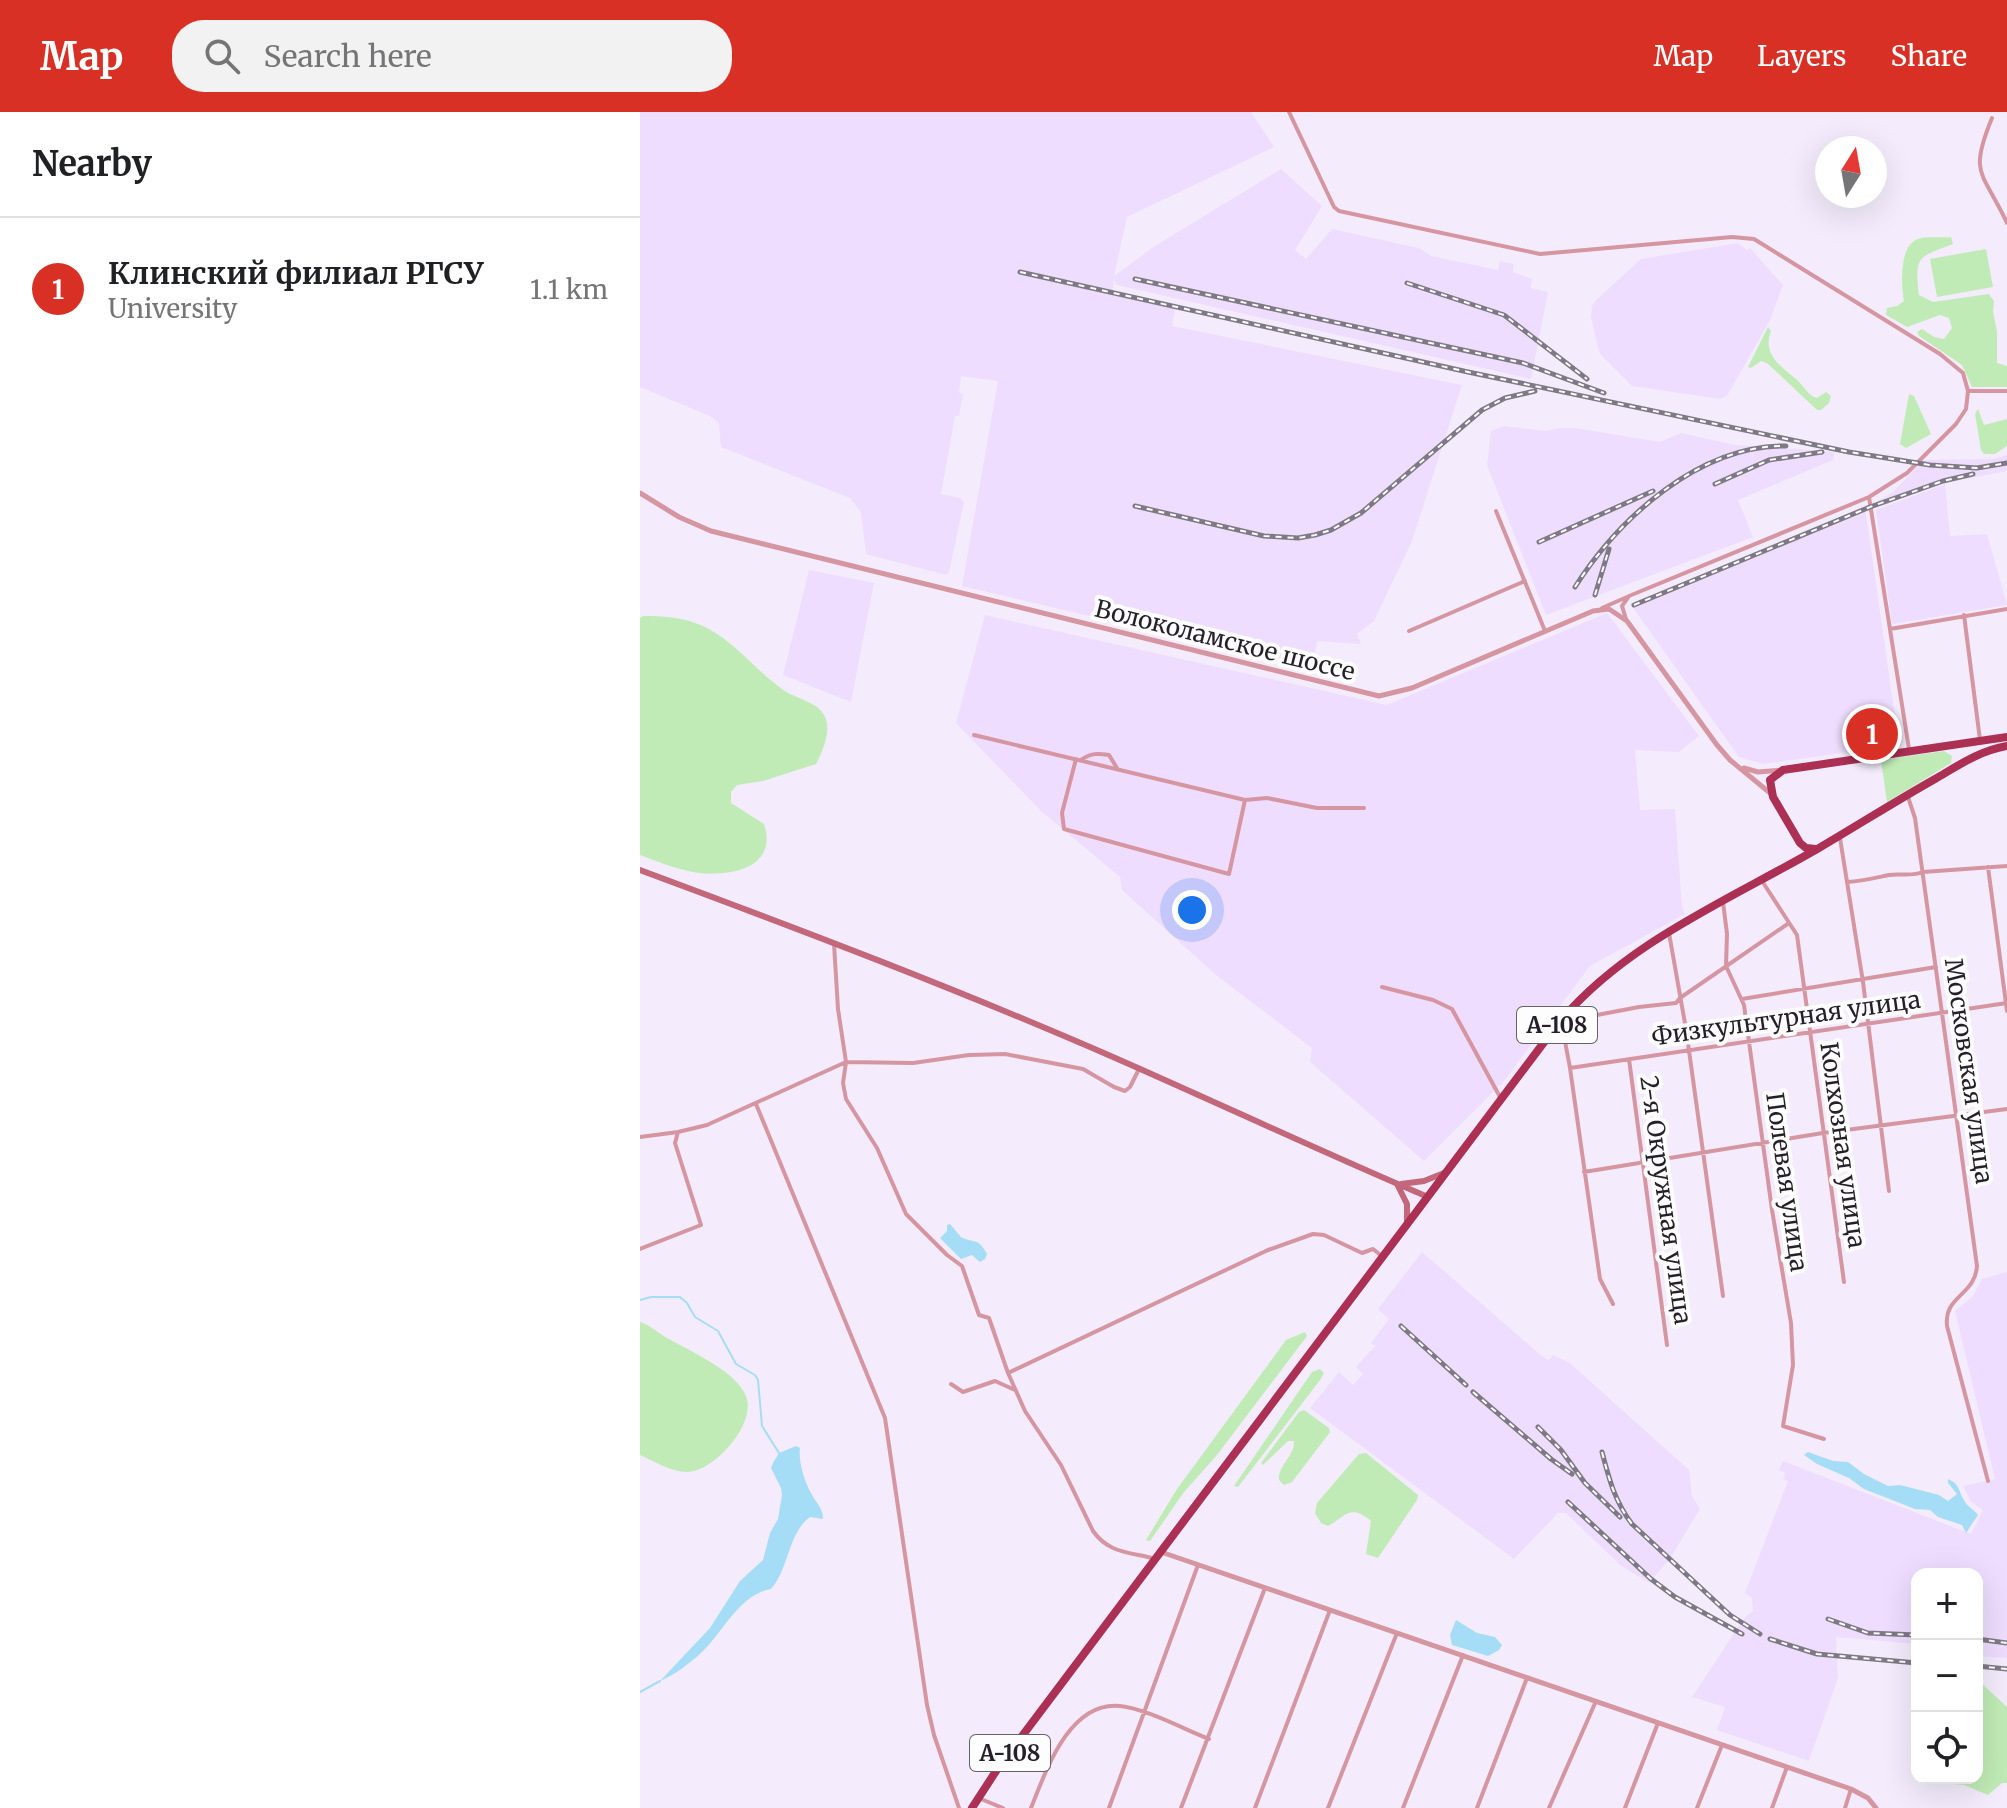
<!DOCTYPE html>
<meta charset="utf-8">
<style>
:root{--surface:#fff;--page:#f2f2f2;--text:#202124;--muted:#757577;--line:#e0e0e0;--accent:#d93025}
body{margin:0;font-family:Merriweather,serif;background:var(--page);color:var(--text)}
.controls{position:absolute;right:24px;bottom:24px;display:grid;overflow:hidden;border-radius:16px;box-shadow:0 8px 32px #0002}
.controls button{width:72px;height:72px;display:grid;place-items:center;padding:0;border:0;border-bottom:2px solid var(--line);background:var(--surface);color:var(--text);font:40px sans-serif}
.compass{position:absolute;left:1175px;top:24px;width:72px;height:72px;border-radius:50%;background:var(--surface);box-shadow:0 8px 32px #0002;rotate:11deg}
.you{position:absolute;left:552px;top:798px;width:28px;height:28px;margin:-20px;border:6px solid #fff;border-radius:50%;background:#1a73e8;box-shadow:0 0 0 12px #1a73e833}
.badge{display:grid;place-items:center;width:52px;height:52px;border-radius:50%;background:var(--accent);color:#fff;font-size:26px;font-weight:700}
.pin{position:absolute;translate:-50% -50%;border:4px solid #fff;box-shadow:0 2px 8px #0006}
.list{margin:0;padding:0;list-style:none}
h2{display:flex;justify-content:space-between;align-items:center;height:104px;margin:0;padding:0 32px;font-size:34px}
h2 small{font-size:26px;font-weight:400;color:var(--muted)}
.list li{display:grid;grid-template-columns:52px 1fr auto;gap:24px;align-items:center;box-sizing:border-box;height:144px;padding:0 32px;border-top:2px solid var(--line)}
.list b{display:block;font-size:30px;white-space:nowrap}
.list p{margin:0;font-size:26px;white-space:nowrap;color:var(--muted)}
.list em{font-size:26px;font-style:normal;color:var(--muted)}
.icon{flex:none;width:44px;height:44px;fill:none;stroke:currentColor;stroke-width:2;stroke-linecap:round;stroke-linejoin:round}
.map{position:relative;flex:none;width:1367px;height:1696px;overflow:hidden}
header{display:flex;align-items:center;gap:48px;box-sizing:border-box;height:112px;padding:0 40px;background:var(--accent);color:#fff}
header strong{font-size:38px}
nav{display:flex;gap:44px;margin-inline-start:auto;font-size:28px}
.search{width:560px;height:72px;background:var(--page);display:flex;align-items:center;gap:20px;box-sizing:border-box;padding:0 28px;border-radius:32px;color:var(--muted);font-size:30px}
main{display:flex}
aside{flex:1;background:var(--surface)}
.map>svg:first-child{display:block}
</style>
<header>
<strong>Map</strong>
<div class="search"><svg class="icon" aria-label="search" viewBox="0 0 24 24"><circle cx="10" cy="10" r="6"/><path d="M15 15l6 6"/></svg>Search here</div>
<nav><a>Map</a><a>Layers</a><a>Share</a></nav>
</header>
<main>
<aside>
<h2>Nearby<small></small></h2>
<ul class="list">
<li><span class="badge">1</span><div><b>Клинский филиал РГСУ</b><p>University</p></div><em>1.1 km</em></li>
</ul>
</aside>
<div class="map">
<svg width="1367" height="1696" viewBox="0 0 1367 1696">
<rect width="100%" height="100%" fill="#f4ecfc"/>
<!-- built -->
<path fill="#eeddfe" d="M0 0H611L634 35 487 105 474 164 515 134 641 57 682 94 655 138 666 147 692 117 779 136 791 144 858 158 860 149 874 152 873 160 892 167 891 176 908 180 891 267 477 173 474 167 472 183 535 196 532 214 822 273 772 429 734 509 717 522 721 532 677 529 672 556 322 474 358 269 321 264 319 281 323 282 319 304H315L301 382 320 386 324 390 309 460 306 463 226 442 221 400 210 386 81 335 79 311 70 304 0 275Z
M1098 131 1107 138 1110 136 1143 173 1130 208 1087 284 1080 287 992 274 960 242 951 206 952 194 956 188 1001 147Z
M864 314 906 319 918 316H935L1020 330 1041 321 1095 333 1194 340 1193 348 1098 388 1113 425 906 503 847 353 851 319Z
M1367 343V359L1304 371 1238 395 1237 389 1253 380 1284 348 1353 347Z
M1305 372 1310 424 1347 422 1367 493 1252 512 1236 398Z
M1225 395 1259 633 1123 652 1099 645 991 493Z
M169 458 234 471 211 590 143 563Z
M967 501 1059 624 1039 640 995 638 1000 698 1035 697 1042 795 1045 802 950 854 864 969 784 1049 670 950 672 936 576 863 482 778 480 765 401 699 316 611 345 503 747 593Z
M782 1140 903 1245 909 1248 913 1243 930 1251 1049 1358 1052 1384 1060 1397 1029 1448 1009 1471 980 1453 926 1401H918L874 1447 670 1296 699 1260 713 1273 723 1262 716 1255 735 1234 731 1231 749 1207 738 1197Z
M1367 1160V1546L1337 1544V1462H1277V1532L1196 1525 1198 1566 1169 1649 1077 1618 1085 1595 1052 1585 1105 1505 1113 1499 1112 1486 1105 1481 1148 1369 1143 1367 1145 1361 1139 1358 1143 1349 1331 1422 1343 1398 1331 1390 1323 1374 1355 1367 1315 1199 1333 1184 1342 1167Z"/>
<!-- green -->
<path fill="#c0ebb6" d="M1311 125 1313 132C1279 145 1274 143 1279 183L1293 190 1349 182 1354 189 1353 200 1357 219V251L1367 254V275H1332L1322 253 1279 224 1277 220 1282 217 1294 225 1304 227 1312 216 1309 206 1300 203 1267 215 1246 203 1247 196 1257 194 1264 189C1261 173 1259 133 1278 127 1287 124 1301 126 1311 125Z
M1346 137 1353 175 1297 185 1290 147Z
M1128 215 1131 219C1122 243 1141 254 1157 268 1165 275 1167 283 1177 286L1186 280 1191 284 1189 291 1181 298H1177L1127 251 1121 249 1111 256 1108 255Z
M1269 282 1274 284 1291 322 1266 336 1260 332Z
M1338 297 1344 313 1367 307V334L1355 342H1344L1341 338 1335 302Z
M3 504C22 504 41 505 58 512 92 525 115 559 145 579 160 589 183 590 187 611 189 624 182 641 176 652L123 669 97 673 91 680V691L124 712C138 755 93 764 60 761 41 759 19 750 0 743V506Z
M1304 639 1312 644 1311 651 1247 690 1241 648Z
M0 1210C10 1213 18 1221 27 1226 50 1239 96 1259 106 1284 117 1312 74 1360 47 1360 31 1360 14 1349 0 1343Z
M665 1220 667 1224 577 1343 544 1380 510 1429 506 1428 537 1377 638 1239 646 1228Z
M680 1257 684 1261 680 1268 598 1375 594 1374 672 1260Z
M664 1298 689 1316 690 1320 652 1370 644 1373 639 1368C638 1353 655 1344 654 1329H648L623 1353 621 1351 659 1300Z
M726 1341 778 1383 777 1388 738 1446 726 1442 731 1409C710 1391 705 1405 688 1414L681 1411 675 1401 677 1391 719 1342Z
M1337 1567 1367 1595V1671H1362L1348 1683 1324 1673 1288 1670 1280 1666H1337Z"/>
<!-- water -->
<path fill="#a5ddf6" d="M310 1112 321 1125C335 1132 338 1125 347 1142L345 1147 340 1150 332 1143 321 1147 300 1126 307 1119V1113Z
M156 1334 160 1336C158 1350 165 1371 172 1383 177 1392 183 1396 183 1407L170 1405C148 1421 149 1457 131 1477 100 1482 83 1520 62 1540 49 1552 36 1562 20 1569L70 1516 100 1469 123 1448 130 1421 138 1407 142 1383 141 1376 131 1356 133 1351 139 1341Z
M1168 1340 1193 1349 1208 1350 1224 1362 1248 1374 1260 1373 1299 1383 1308 1389 1317 1382 1308 1371V1367C1320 1372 1318 1378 1324 1388 1327 1395 1334 1397 1338 1403L1326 1421 1322 1413 1298 1405 1290 1398 1275 1397 1224 1377 1209 1366 1177 1352 1164 1343Z
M816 1508 837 1521 855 1525 862 1533 859 1538 848 1544 812 1533 810 1523Z"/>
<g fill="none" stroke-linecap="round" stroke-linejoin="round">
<!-- stream -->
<path stroke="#a5ddf6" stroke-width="2" d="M0 1188 11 1185H40L47 1191 55 1205 78 1219 96 1252 115 1263 118 1268 122 1314 139 1341
M0 1580 20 1569"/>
<!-- minor -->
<path stroke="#d596a1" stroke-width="4" d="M649 0 694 95 699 99 900 142 1092 125 1114 127 1300 242 1323 261 1328 279 1326 297 1316 312 1267 361 1229 385 989 484 982 494 986 507
M1352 6C1328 64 1343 59 1367 111
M1328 279H1367
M1229 385 1269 637
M856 399 905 519
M962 496 987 485
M1324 503 1340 628
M1250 517 1367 497
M769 519 885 469
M334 623 605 688
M436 647 422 701 424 717 589 762 605 688 627 686 677 696H724
M441 648C451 641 457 641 469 643L477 656
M1268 685 1275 706 1337 1154C1335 1184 1304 1183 1307 1214L1348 1369
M1200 726 1223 870 1249 1079
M1348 755 1367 899
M1122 769 1157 823 1204 1170
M1208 770C1222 769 1234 766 1249 763 1261 761 1271 765 1283 760L1367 754
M1083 790 1087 822 1086 854 1104 893 1132 1098 1151 1211 1153 1253 1143 1314 1184 1327
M1029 821 1046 917 1083 1184
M194 832 198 897 206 950 203 971 206 987 237 1036 266 1102 307 1143 322 1154 339 1203 349 1206 368 1261 385 1299 421 1353 453 1419C469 1442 491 1440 516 1447
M742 875 793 888 812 897 860 985
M1102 887 1296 855
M957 903 999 895 1036 891 1040 886 1149 811
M918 915 924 924 930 956 960 1167 973 1192
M989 947 1027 1233
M930 956 1367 891
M116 992 245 1306 287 1593 294 1623 319 1696
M0 1025 38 1020 67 1013 206 950 273 951 329 943 365 942 443 957 474 975 485 979 490 975 499 957
M944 1060 1183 1021 1367 997
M0 1137 61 1113 35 1031 38 1020
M368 1261 628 1138 673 1122 684 1123 722 1141 733 1137 743 1145
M311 1272 323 1280 355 1269 375 1278
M341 1687 363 1696
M391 1696C406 1659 429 1589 480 1594 504 1596 546 1618 569 1627
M469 1696 558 1453
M541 1696 625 1476
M615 1696 690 1498
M688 1696 757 1521
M763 1696 823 1543
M837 1696 887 1566
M909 1696 956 1589
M985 1696 1018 1611
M1057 1696 1082 1633
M1132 1696 1147 1655
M1205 1696 1211 1677"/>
<!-- tertiary -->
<path stroke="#d596a1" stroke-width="5" d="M0 381 39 405 71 419 739 584 772 576 953 499 969 497 987 509 1077 633 1090 648 1130 681
M1104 656 1118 660 1142 658
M521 1440 1211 1677 1228 1686 1236 1696"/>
<!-- secondary -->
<path stroke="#c3687b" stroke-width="6" d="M0 758C159 817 317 877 473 945 578 991 682 1040 788 1085
M757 1072 767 1092V1110
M761 1072 784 1069 804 1061"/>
<!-- trunk -->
<path stroke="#ac2f54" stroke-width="8" d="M1176 737 1166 736 1160 731 1133 685 1130 668 1143 658 1367 625
M332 1696 358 1656 917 913C984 831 1089 788 1179 736 1218 713 1256 689 1295 667 1319 653 1339 639 1367 634"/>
<defs>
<path id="rail" d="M380 160 828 260 1209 340 1290 353 1337 356 1367 351
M495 167 883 251 964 281
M767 171 864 203 947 267
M1075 372 1129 348 1182 340
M495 394 624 424 658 426 675 423 691 418 721 401 842 298 865 286 895 279
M899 430 1013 379
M935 475C979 406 1059 333 1146 334
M955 483 969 437
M994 493 1230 395 1303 369 1333 362
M761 1214 826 1273
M833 1280 911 1347 932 1362
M898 1315 921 1338 945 1371 980 1405
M962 1340C969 1367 975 1390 992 1412L1090 1503 1120 1522
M928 1390 1011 1467 1035 1485 1102 1522
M1188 1507 1228 1521 1277 1523
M1130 1527 1177 1542 1277 1551
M1337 1527 1367 1531
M1337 1554 1367 1557"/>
</defs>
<!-- rail casing -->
<use href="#rail" stroke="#7f7985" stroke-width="5"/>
<!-- rail -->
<use href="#rail" stroke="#fdfdfd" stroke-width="2" stroke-dasharray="6" stroke-linecap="butt"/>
</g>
<g text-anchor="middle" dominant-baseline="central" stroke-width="8" stroke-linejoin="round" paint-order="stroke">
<!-- shield labels -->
<g fill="#fdfdfd" stroke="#656268" stroke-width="2">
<rect x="877" y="895" width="80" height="36" rx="6"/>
<rect x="330" y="1623" width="80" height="36" rx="6"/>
</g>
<g font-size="22" font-weight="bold" fill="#241f28">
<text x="917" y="913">А-108</text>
<text x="370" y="1641">А-108</text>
</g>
<!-- street labels -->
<g font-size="24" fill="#241f28" stroke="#fdfdfd">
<text transform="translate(585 528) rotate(14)">Волоколамское шоссе</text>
<text transform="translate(1146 906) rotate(-8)">Физкультурная улица</text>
<text transform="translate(1329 959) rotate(82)">Московская улица</text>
<text transform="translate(1203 1033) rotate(82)">Колхозная улица</text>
<text transform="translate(1147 1070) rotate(82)">Полевая улица</text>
<text transform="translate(1026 1088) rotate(82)">2-я Окружная улица</text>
</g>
</g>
</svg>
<div class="controls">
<button>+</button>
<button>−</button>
<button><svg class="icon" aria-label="locate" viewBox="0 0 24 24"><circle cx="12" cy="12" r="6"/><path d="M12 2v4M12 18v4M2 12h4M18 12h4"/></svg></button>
</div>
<svg class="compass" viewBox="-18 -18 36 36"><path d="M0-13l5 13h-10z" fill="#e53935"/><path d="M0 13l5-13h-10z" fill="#757577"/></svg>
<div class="you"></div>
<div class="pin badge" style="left:1232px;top:622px">1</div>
</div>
</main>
